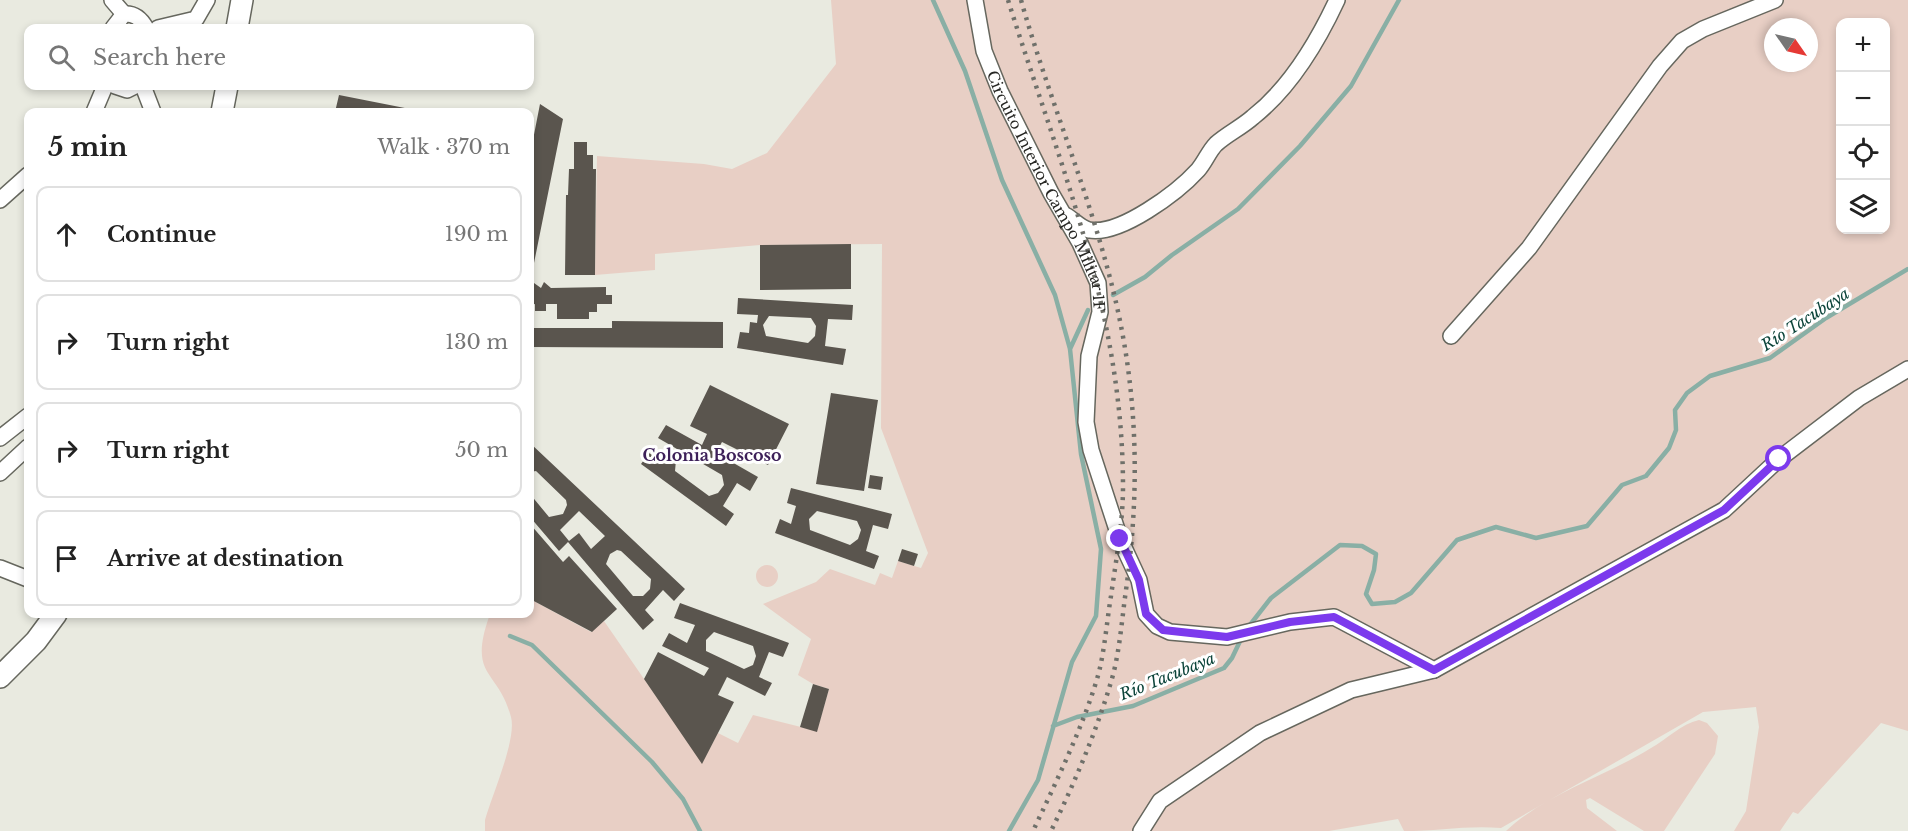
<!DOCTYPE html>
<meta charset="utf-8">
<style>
:root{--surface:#fff;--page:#f6f6f6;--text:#222;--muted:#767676;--line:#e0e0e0}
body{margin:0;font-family:"Libre Baskerville",serif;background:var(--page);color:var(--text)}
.controls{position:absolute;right:18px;top:18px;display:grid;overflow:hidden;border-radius:12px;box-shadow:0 3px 9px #0003}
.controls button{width:54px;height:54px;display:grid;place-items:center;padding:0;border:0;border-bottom:2px solid var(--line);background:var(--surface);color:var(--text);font:30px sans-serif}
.compass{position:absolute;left:1764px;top:18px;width:54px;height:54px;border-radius:50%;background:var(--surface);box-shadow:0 3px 9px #0003;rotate:124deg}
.stop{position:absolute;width:18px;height:18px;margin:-14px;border:4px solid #7c3aed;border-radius:50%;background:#fff}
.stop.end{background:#7c3aed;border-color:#fff;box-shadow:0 2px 6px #0008}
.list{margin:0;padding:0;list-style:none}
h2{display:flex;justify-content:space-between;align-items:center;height:78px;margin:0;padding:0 24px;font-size:26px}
h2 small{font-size:20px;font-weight:400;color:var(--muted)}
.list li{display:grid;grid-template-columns:39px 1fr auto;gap:18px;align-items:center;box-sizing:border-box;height:96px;margin:0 12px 12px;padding:0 12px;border:2px solid var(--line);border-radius:12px}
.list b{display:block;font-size:22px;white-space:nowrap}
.list em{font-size:20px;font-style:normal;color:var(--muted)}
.icon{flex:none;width:33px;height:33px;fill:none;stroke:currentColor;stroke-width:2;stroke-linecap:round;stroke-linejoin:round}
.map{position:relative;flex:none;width:1908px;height:831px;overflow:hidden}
.search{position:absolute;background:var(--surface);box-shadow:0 3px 9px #0003;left:24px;top:24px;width:510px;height:66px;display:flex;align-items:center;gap:15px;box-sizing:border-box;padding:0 21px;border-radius:12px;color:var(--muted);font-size:22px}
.panel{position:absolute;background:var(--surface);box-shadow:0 3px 9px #0003;left:24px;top:108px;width:510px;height:510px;border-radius:12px}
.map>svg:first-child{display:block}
</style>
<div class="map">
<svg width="1908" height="831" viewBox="0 0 1908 831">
<rect width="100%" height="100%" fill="#e9eae0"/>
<!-- green -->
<path fill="#e8cfc5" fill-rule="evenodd" d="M831 0H1908V731L1881 723 1798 814 1793 812 1780 831H1734L1746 811 1759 727 1756 707 1703 712 1501 828C1469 825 1437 831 1404 831L1398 819 1329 831H485V820C492 795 517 739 511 717 498 668 467 678 490 614H530V599L591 632 604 621 702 763 718 733 738 743 753 715 817 731 829 689 813 684 798 675 811 639 763 604 816 582 830 569 875 585 880 573 892 578 898 561 921 568 928 553 881 428 882 244 760 245 655 254V270L595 275 597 156 704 164 732 169 767 153 836 64ZM1840 22H1886V230H1840ZM1773 27H1809V63H1773Z
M756 576a11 11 0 1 1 22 0a11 11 0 1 1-22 0Z
M1699 720 1707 723 1718 736 1715 754 1664 831H1644L1590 798 1586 800 1587 808 1617 831H1506C1545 794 1606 776 1651 748 1667 739 1681 724 1699 720Z"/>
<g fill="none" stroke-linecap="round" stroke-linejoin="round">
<!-- stream -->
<path stroke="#89afa5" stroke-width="4.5" d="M933 0 965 71 1002 180 1055 295 1070 349 1081 454 1101 549 1096 616 1072 662 1038 780 1009 831
M1113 295 1145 277 1172 255 1238 209 1300 146 1351 86 1399 0
M1070 349 1088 310
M1246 630 1271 598 1340 545 1362 546 1376 554 1374 570 1366 594 1372 604 1395 602 1411 593 1457 540 1496 527 1536 538 1587 526 1622 485 1646 476 1669 448 1676 430 1675 410 1687 393 1710 376 1770 358 1826 318 1908 269
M510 636 532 645 652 762 683 799 700 831
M1053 726 1077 717 1133 706 1224 668 1232 658 1242 637"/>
</g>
<!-- building -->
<path fill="#5a554e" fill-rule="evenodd" d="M339 95 420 111V112H335Z
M540 104 563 119 534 263 530 262V155Z
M574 142H587V155H593V169H596L595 275H565L566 195H568L569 169H574Z
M851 244V289L760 290V245Z
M544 282 551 288 606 287V295H612V304H597V312H589V319H557V304H546V311H535V304L530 305V287L534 283 541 288Z
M738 298 853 305 852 320 828 319 825 346 846 349 843 365 737 348 740 332 749 333 750 322 757 323 758 315 737 314ZM769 316 811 318 816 326 815 336 808 343 766 336 763 325Z
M612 321 723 322V348L530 347V328H612Z
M710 385 789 424 768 465 722 442 716 453 758 477 750 491 737 483 723 506 734 514 726 526 641 464 649 453 661 461 666 452 672 456 677 449 658 438 666 425 702 445 707 434 690 426ZM686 454 722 475 724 485 718 493 709 496 675 471 676 460Z
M831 393 878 400 864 491 816 484Z
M530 443 685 589 674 601 663 590 645 610 654 620 643 630 568 542 559 551 530 517V494L549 517 563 514 567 505 566 500 536 471 530 472ZM579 511 605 536 591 549 579 533 569 541 560 530ZM617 550 621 551 651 579 650 589 643 596H633L606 564 610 554Z
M870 475 883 477 881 490 868 488Z
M791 488 892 514 888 529 873 525 866 551 879 556 874 569 775 533 780 519 791 524 796 506 787 503ZM817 511 857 521 861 530 858 539 850 545 810 530 809 519Z
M530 524 563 562 569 556 617 609 592 632 530 599Z
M902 549 918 554 914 566 898 561Z
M680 603 789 643 783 657 769 652 759 677 772 683 765 696 727 677 718 695 734 702 702 764 644 679 658 652 704 676 709 668 662 646 669 633 687 643 695 625 674 618ZM714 632 753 646 756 656 753 665 744 669 706 651V640Z
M813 684 829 689 817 732 800 727Z"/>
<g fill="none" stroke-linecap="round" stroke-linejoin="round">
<defs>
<g id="minor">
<path d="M112 0 124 14"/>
<path id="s1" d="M975 0 984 51 1000 91 1051 193 1080 243 1098 283 1100 312 1089 356 1086 422 1091 450 1120 539 1139 580 1146 614 1157 626 1170 632 1227 637 1290 622 1334 617 1434 670 1724 510 1779 459 1859 398 1908 369"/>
<path d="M113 28 124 14C135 13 141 19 146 28"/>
<path d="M158 28 196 19 207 0"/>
<path d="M115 86 127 90 135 86"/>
<path d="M143 86 153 112"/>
<path d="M94 112 105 86"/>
<path d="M0 200 28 175"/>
<path d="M1067 216C1073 220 1082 229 1089 230 1120 236 1178 192 1198 170 1205 162 1209 151 1216 144 1227 134 1242 127 1253 117 1291 87 1317 43 1337 0"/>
<path d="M1451 336 1529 248 1660 66 1682 41 1703 29 1775 0"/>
<path d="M0 438 28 416"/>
<path d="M0 473 28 447"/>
<path d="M0 568 28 579"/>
<path d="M1141 831 1160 801 1260 733 1351 690 1434 670"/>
</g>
<path id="secondary" d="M237 28 242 0
M222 112 227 86
M0 677 36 641 56 614"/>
</defs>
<!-- minor casing -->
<use href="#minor" stroke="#66675e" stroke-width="18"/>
<!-- secondary casing -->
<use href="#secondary" stroke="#66675e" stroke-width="24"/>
<!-- minor -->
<use href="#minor" stroke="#fff" stroke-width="15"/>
<!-- secondary -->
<use href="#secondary" stroke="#fff" stroke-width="21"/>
<!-- rail -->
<path stroke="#6f706a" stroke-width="4.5" stroke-dasharray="3 6" stroke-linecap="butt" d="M1008 0C1059 163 1123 312 1123 487 1123 523 1116 560 1111 596 1107 620 1105 647 1099 672 1085 723 1056 782 1033 831
M1021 0C1049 99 1090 194 1114 294 1138 393 1140 490 1126 590 1122 618 1120 648 1113 675 1098 728 1075 782 1051 831"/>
</g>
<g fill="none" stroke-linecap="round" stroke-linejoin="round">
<!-- route -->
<path stroke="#7c3aed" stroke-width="8" d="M1120 539 1139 580 1146 614 1163 630 1227 637 1290 622 1334 617 1434 670 1724 510 1779 459"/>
</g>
<g text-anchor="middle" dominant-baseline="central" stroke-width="6" stroke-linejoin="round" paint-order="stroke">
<!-- street labels -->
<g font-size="15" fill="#272724" stroke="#fff">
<text stroke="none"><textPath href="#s1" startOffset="206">Circuito Interior Campo Militar 1F</textPath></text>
</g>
<!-- water labels -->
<g font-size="16" font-style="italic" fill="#0c443a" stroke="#fff">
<text transform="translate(1805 319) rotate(-33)">Río Tacubaya</text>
<text transform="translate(1167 676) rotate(-22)">Río Tacubaya</text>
</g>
<!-- neighbourhood labels -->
<g font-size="16" font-weight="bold" fill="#3d2059" stroke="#fff">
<text x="712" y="455">Colonia Boscoso</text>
</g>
</g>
</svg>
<div class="controls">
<button>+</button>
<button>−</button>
<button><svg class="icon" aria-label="locate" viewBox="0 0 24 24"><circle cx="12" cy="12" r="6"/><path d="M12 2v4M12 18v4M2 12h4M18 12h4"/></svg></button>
<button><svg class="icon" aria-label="layers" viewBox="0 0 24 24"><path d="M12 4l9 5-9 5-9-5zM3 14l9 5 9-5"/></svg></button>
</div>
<svg class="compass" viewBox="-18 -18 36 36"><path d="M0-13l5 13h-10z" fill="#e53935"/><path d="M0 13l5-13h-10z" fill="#767676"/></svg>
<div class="stop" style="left:1779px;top:459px"></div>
<div class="stop end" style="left:1120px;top:539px"></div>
<div class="search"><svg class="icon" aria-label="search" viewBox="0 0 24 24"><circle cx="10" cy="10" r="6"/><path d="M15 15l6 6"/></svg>Search here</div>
<section class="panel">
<h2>5 min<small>Walk · 370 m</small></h2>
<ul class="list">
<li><svg class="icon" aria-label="ahead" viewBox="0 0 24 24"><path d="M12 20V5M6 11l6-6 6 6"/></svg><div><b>Continue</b></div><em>190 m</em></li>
<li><svg class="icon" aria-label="right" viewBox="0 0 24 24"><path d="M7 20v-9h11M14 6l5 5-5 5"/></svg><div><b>Turn right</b></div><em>130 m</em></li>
<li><svg class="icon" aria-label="right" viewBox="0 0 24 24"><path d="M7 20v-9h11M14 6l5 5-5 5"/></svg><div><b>Turn right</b></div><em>50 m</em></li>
<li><svg class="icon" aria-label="arrive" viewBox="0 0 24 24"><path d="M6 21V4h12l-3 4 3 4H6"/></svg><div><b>Arrive at destination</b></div></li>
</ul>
</section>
</div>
